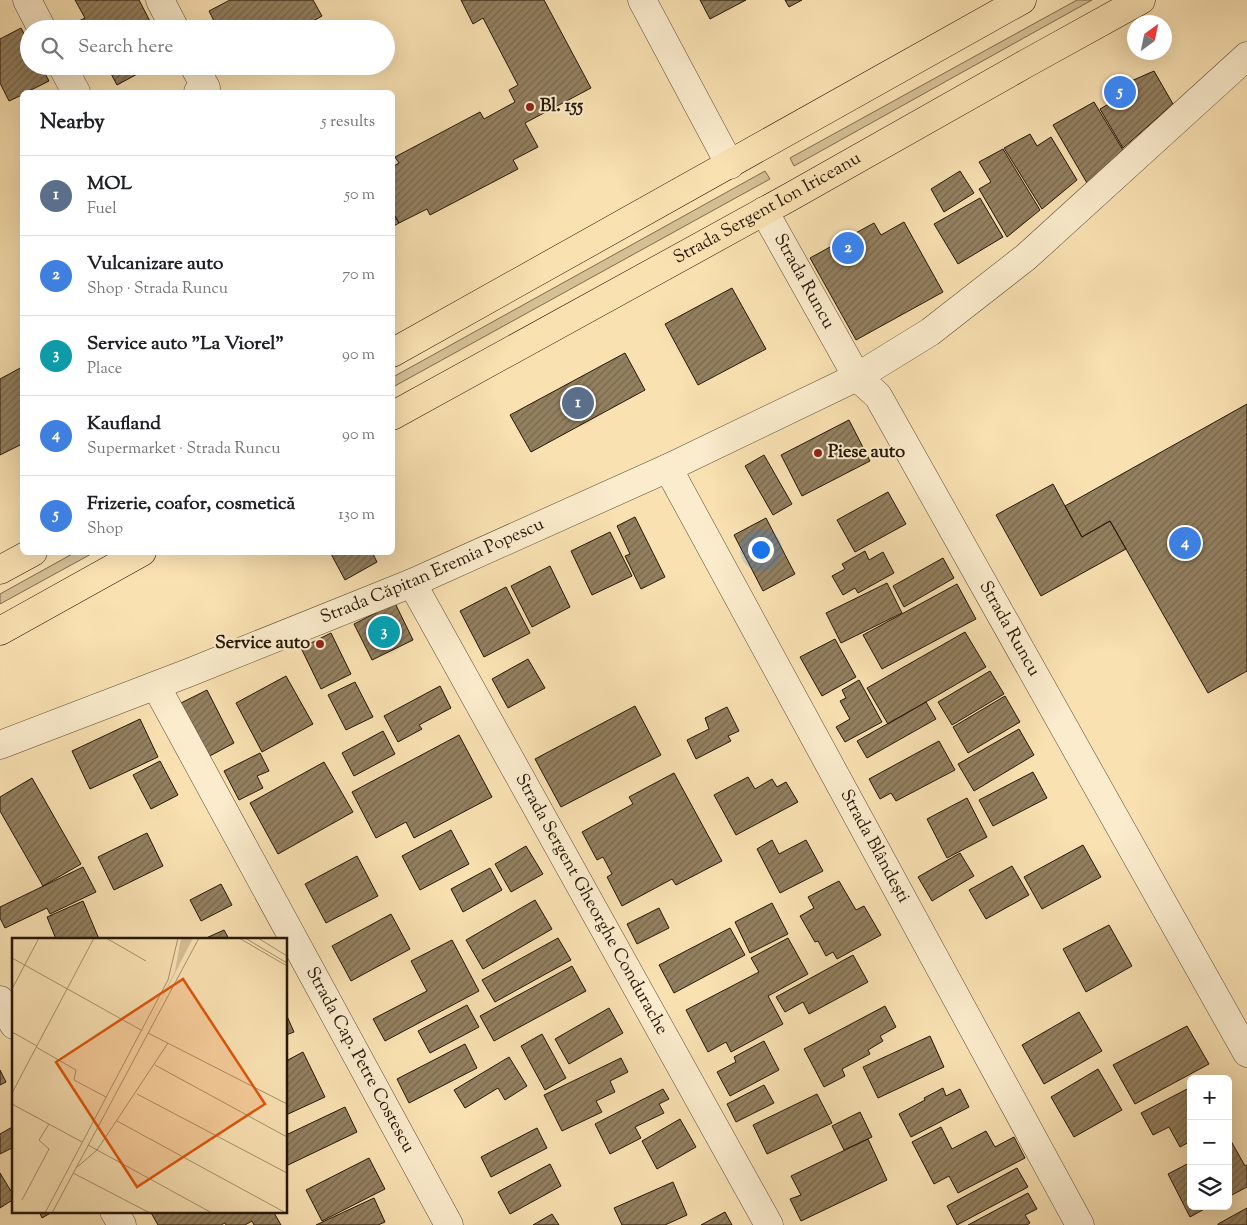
<!DOCTYPE html>
<meta charset="utf-8">
<style>
:root{--surface:#fff;--page:#f6f6f6;--text:#202124;--muted:#757577;--line:#e0e0e0;--accent:#8f2418}
body{margin:0;font-family:"Sorts Mill Goudy",serif;background:var(--page);color:var(--text)}
.controls{position:absolute;right:15px;bottom:15px;display:grid;overflow:hidden;border-radius:8px;box-shadow:0 5px 20px #0002}
.controls button{width:45px;height:45px;display:grid;place-items:center;padding:0;border:0;border-bottom:1px solid var(--line);background:var(--surface);color:var(--text);font:25px sans-serif}
.compass{position:absolute;left:1127px;top:15px;width:45px;height:45px;border-radius:50%;background:var(--surface);box-shadow:0 5px 20px #0002;rotate:33deg}
.you{position:absolute;left:760px;top:549px;width:18px;height:18px;margin:-12px;border:4px solid #fff;border-radius:50%;background:#1a73e8;box-shadow:0 0 0 8px #1a73e833}
.badge{display:grid;place-items:center;width:32px;height:32px;border-radius:50%;background:var(--accent);color:#fff;font-size:16px;font-weight:700}
.pin{position:absolute;translate:-50% -50%;border:2px solid #fff;box-shadow:0 1px 5px #0006}
.list{margin:0;padding:0;list-style:none}
h2{display:flex;justify-content:space-between;align-items:center;height:65px;margin:0;padding:0 20px;font-size:21px}
h2 small{font-size:16px;font-weight:400;color:var(--muted)}
.list li{display:grid;grid-template-columns:32px 1fr auto;gap:15px;align-items:center;box-sizing:border-box;height:80px;padding:0 20px;border-top:1px solid var(--line)}
.list b{display:block;font-size:19px;white-space:nowrap}
.list p{margin:0;font-size:16px;white-space:nowrap;color:var(--muted)}
.list em{font-size:16px;font-style:normal;color:var(--muted)}
.icon{flex:none;width:28px;height:28px;fill:none;stroke:currentColor;stroke-width:2;stroke-linecap:round;stroke-linejoin:round}
.map{position:relative;flex:none;width:1247px;height:1225px;overflow:hidden}
.search{position:absolute;background:var(--surface);box-shadow:0 5px 20px #0002;left:20px;top:20px;width:375px;height:55px;display:flex;align-items:center;gap:12px;box-sizing:border-box;padding:0 18px;border-radius:28px;color:var(--muted);font-size:19px}
.panel{position:absolute;background:var(--surface);box-shadow:0 5px 20px #0002;left:20px;top:90px;width:375px;height:465px;border-radius:8px}
.map>svg:first-child{display:block}
</style>
<div class="map">
<svg width="1247" height="1225" viewBox="0 0 1247 1225">
<defs>
<pattern id="building-hatch" width="6" height="6" patternUnits="userSpaceOnUse" patternTransform="scale(1.25)"><rect width="6" height="6" fill="#938060"/><path d="M-1 1l2-2M0 6l6-6M5 7l2-2" fill="none" stroke="#78684d"/></pattern>
</defs>
<rect width="100%" height="100%" fill="#f9e1b2"/>
<filter id="stains"><feTurbulence type="fractalNoise" baseFrequency=".004" numOctaves="4"/><feColorMatrix values="0 0 0 0 .2 0 0 0 0 .09 0 0 0 0 .02 0 0 0 .5 -.17"/></filter>
<radialGradient id="worn" r=".72"><stop offset=".6" stop-color="#630" stop-opacity="0"/><stop offset="1" stop-color="#630" stop-opacity=".3"/></radialGradient>
<!-- garden -->
<path fill="#d5bf95" stroke="#7d6b4e" d="M1077 0H1092L794 166 790 158Z
M765 171 770 179 393 387V377Z
M74 553H93L0 604V594Z"/>
<!-- building -->
<path fill="url(#building-hatch)" stroke="#251707" d="M75 0H139L154 29H78L75 23 85 18Z
M230 0H313L322 16 306 25 308 29H218L209 11Z
M461 0H544L591 88 525 123 538 147 513 160 518 169 430 215 427 209 399 223 392 211V167L399 163 395 157 480 112 484 119 515 102 509 90 518 85 483 18 473 24Z
M700 0H746L710 19Z
M785 0H802L789 7Z
M21 28 29 43V66H41L49 81 27 92H22V95L9 101 0 83V39Z
M97 66H152L117 85 108 68 101 72Z
M1154 71 1173 104 1123 148 1100 109 1133 90 1129 82Z
M1094 102 1123 150 1087 183 1053 125Z
M1030 134 1037 146 1051 137 1077 180 1042 209 1004 148Z
M1003 149 1040 210 1007 237 979 189 991 182 979 162Z
M960 171 974 193 944 212 931 189Z
M980 198 1003 237 958 264 934 224Z
M392 211 399 223 392 227Z
M904 222 943 292 856 340 810 258 874 223 881 235Z
M732 288 766 349 698 385 665 324Z
M625 353 645 390 531 452 510 415Z
M22 367V444L0 455V379Z
M1247 404V671L1208 693 1110 521 1082 537 1065 506Z
M849 420 870 461 802 496 781 455Z
M764 455 792 504 773 515 745 466Z
M1053 484 1082 537 1110 521 1126 549 1041 596 996 515Z
M888 492 906 524 855 552 837 520Z
M635 517 665 577 641 589 625 556 630 554 617 526Z
M766 518 795 574 763 591 734 535Z
M610 532 632 576 592 595 571 551Z
M865 551 869 560 883 552 894 573 858 593 855 588 843 595 832 576 845 569 842 564Z
M330 552H372L377 562 345 580Z
M943 558 954 578 904 607 893 586Z
M550 566 570 607 532 627 511 586Z
M887 583 902 613 841 643 826 613Z
M957 584 976 619 882 669 863 635Z
M506 587 530 633 484 657 460 611Z
M395 603 413 640 372 660 354 624Z
M965 632 986 667 888 724 867 688Z
M331 633 351 674 321 689 301 648Z
M835 639 856 677 822 696 800 657Z
M528 659 545 688 508 708 492 679Z
M990 671 1004 694 952 725 938 702Z
M286 676 313 724 262 752 236 703Z
M859 680 882 722 845 742 836 727 850 719 840 701 846 698 842 690Z
M355 682 373 717 346 730 328 695Z
M440 686 451 708 419 725 422 729 398 742 384 716Z
M207 690 234 743 206 758 179 704Z
M1005 696 1020 722 968 753 953 727Z
M926 702 936 719 867 758 857 741Z
M635 706 661 755 561 807 535 759Z
M727 707 739 731 728 736 731 741 696 759 687 740 709 729 705 718Z
M140 719 158 757 90 789 72 751Z
M1019 729 1034 755 974 791 958 764Z
M383 731 395 754 354 776 342 753Z
M459 735 492 797 414 838 406 822 376 838 352 792Z
M939 741 955 770 896 801 891 793 880 799 869 779Z
M260 753 269 771 257 776 263 788 239 800 224 771Z
M160 761 178 795 151 809 133 775Z
M324 762 353 812 278 854 250 803Z
M1033 772 1047 798 993 826 979 800Z
M674 773 722 861 676 885 672 879 622 906 607 877 612 874 603 857 597 860 582 832 633 804 629 797Z
M748 777 755 789 772 779 777 787 786 782 798 802 736 835 714 795Z
M32 778 81 864 43 886 0 811V797Z
M967 798 987 837 947 858 927 819Z
M451 830 469 864 420 890 402 856Z
M147 833 163 866 114 890 98 857Z
M772 840 779 854 806 840 823 871 780 893 757 849Z
M1083 845 1101 877 1042 909 1024 877Z
M526 846 543 874 511 892 495 864Z
M960 853 974 876 932 901 918 877Z
M357 856 378 896 326 923 305 884Z
M1012 866 1029 895 986 919 969 890Z
M83 867 96 892 50 914 47 908 5 928 0 918V907Z
M490 868 502 890 463 912 451 889Z
M839 881 856 910 864 906 881 935 837 959 833 952 826 956 818 941 815 942 800 916 814 908 808 897Z
M221 884 232 905 201 921 190 900Z
M535 900 552 929 483 969 466 940Z
M83 901 99 939H56L47 917Z
M772 903 788 934 750 953 735 922Z
M659 908 669 928 637 944 627 924Z
M391 914 410 949 351 981 332 946Z
M1109 925 1132 966 1086 992 1063 949Z
M730 928 745 955 674 993 659 965Z
M224 930 229 939H204Z
M558 938 571 960 495 1002 482 980Z
M788 938 808 974 768 996 783 1024 731 1052 726 1042 708 1052 686 1010 759 972 751 958Z
M452 940 479 991 385 1041 373 1019 427 991 411 961Z
M853 955 868 982 809 1014 803 1002 785 1012 776 997Z
M572 966 586 991 494 1041 480 1016Z
M467 1005 479 1027 430 1053 418 1031Z
M885 1006 896 1027 880 1036 883 1041 868 1050 870 1054 842 1069 845 1076 824 1087 804 1049Z
M609 1008 623 1033 569 1064 555 1039Z
M1079 1012 1102 1051 1044 1084 1022 1045Z
M286 1014 294 1032 286 1035Z
M1187 1026 1209 1064 1135 1104 1113 1065Z
M542 1034 566 1078 545 1090 521 1046Z
M930 1036 944 1067 878 1098 863 1067Z
M764 1041 779 1070 730 1096 717 1072 736 1062 734 1057Z
M465 1044 477 1068 409 1103 397 1079Z
M303 1052 325 1097 286 1115V1061Z
M509 1057 527 1086 505 1100 498 1088 465 1108 454 1090Z
M621 1058 628 1072 610 1081 615 1092 596 1101 602 1112 562 1131 544 1095Z
M1098 1069 1122 1110 1074 1137 1051 1097Z
M0 1070 6 1082 0 1085Z
M764 1085 774 1103 736 1122 727 1104Z
M1191 1087V1141L1180 1147 1169 1127 1153 1135 1141 1113Z
M943 1088 946 1096 960 1089 969 1107 911 1137 899 1114 925 1100 924 1098Z
M663 1089 669 1099 659 1104 664 1113 635 1127 641 1138 610 1154 595 1124Z
M817 1094 832 1123 767 1154 753 1125Z
M345 1107 357 1132 286 1166V1135Z
M860 1112 872 1137 844 1150 832 1126Z
M680 1119 696 1147 657 1169 642 1141Z
M14 1126V1147L0 1154V1134Z
M941 1127 952 1149 986 1131 995 1147 1014 1137 1025 1158 958 1193 949 1176 934 1184 912 1142Z
M537 1128 547 1148 491 1177 481 1157Z
M868 1139 887 1180 801 1221 790 1199 801 1195 791 1176Z
M1231 1141 1245 1166 1247 1165V1187L1228 1197V1142Z
M369 1158 385 1189 322 1221 306 1190Z
M1191 1162V1206H1210L1190 1217 1168 1174Z
M550 1164 561 1186 510 1214 498 1192Z
M1017 1168 1028 1187 957 1225 947 1206Z
M0 1173 14 1196V1199L0 1208Z
M673 1182 687 1215 665 1225H622L614 1208Z
M1028 1193 1037 1209 1025 1215 1030 1223 1027 1225H968Z
M374 1198 385 1222 378 1225H316Z
M1247 1208V1225H1218V1224Z
M39 1211H54L42 1218Z
M150 1211H273L281 1225H254L252 1221 245 1225H226L225 1223 221 1225H158Z
M725 1212 732 1225H701Z
M552 1214 559 1225H533Z"/>
<g fill="none" stroke-linecap="round" stroke-linejoin="round">
<defs>
<g id="minor">
<path d="M27 0 42 29"/>
<path d="M160 0 175 29"/>
<path d="M642 0 730 165"/>
<path d="M62 66 76 92"/>
<path d="M194 66 206 88 198 92"/>
<path id="s1" d="M764 211 857 377 878 396 1247 1053"/>
<path id="s2" d="M668 468 1080 1225"/>
<path id="s3" d="M412 583 769 1225"/>
<path id="s4" d="M156 686 449 1225"/>
<path id="s5" d="M0 745 188 673 412 583 668 468 857 377 930 332 1026 257 1247 56"/>
<path d="M0 1000 14 1025"/>
<path d="M114 1211 122 1225"/>
</g>
<g id="major">
<path d="M392 353 1022 0"/>
<path id="s6" d="M392 416 790 197 1027 63 1141 0"/>
<path d="M0 570 33 552"/>
<path d="M0 631 142 552"/>
</g>
</defs>
<!-- minor casing -->
<use href="#minor" stroke="#5a4a32" stroke-width="29"/>
<!-- major casing -->
<use href="#major" stroke="#251707" stroke-width="29"/>
<!-- minor -->
<use href="#minor" stroke="#fbeccd" stroke-width="28"/>
<!-- major -->
<use href="#major" stroke="#f9e1b2" stroke-width="28"/>
</g>
<!-- markers -->
<g fill="#8f2418" stroke="#fbeccd" stroke-width="2">
<circle cx="530" cy="107" r="5"/>
<circle cx="818" cy="453" r="5"/>
<circle cx="320" cy="644" r="5"/>
</g>
<g text-anchor="middle" dominant-baseline="central" stroke-width="4" stroke-linejoin="round" paint-order="stroke">
<!-- poi labels -->
<g font-size="18" font-weight="bold" fill="#251707" stroke="#fbeccd" text-anchor="start">
<text x="540" y="107">Bl. 155</text>
<text x="828" y="453">Piese auto</text>
<text x="310" y="644" text-anchor="end">Service auto</text>
</g>
<!-- street labels -->
<g font-size="18" fill="#251707" stroke="#fbeccd">
<text stroke="none"><textPath href="#s6" startOffset="429">Strada Sergent Ion Iriceanu</textPath></text>
<text stroke="none"><textPath href="#s1" startOffset="81">Strada Runcu</textPath></text>
<text stroke="none"><textPath href="#s5" startOffset="466">Strada Căpitan Eremia Popescu</textPath></text>
<text stroke="none"><textPath href="#s1" startOffset="486">Strada Runcu</textPath></text>
<text stroke="none"><textPath href="#s2" startOffset="431">Strada Blândești</textPath></text>
<text stroke="none"><textPath href="#s3" startOffset="368">Strada Sergent Gheorghe Condurache</textPath></text>
<text stroke="none"><textPath href="#s4" startOffset="426">Strada Cap. Petre Costescu</textPath></text>
</g>
</g>
<!-- overview -->
<g transform="translate(12 938)">
<rect width="275" height="275" fill="#f9e1b2"/>
<path d="M169 0H181L136 88 163 33Z" fill="#d5bf95"/>
<path fill="none" stroke="#a4906e" stroke-width="1" d="M94 0 134 23M227 0 275 28M233 0 275 25M246 0 275 18M0 20 129 92M0 51 27 0M0 94 25 108M136 95 275 166M24 109 64 132 62 142 94 159M143 127 275 199M0 155 82 0M125 156 275 235M0 166 70 204M105 183 274 275M76 207 200 275M64 230 85 212 156 105M61 235 138 275M10 262 37 211 27 202 37 186M33 275 156 42 166 0M40 275 187 0"/>
<path fill="#de560c" fill-opacity="0.15" stroke="#de560c" stroke-width="2.5" d="M171 41 253 166 125 249 44 124Z"/>
<rect width="275" height="275" fill="none" stroke="#251707" stroke-width="2.5"/>
</g>
<rect width="100%" height="100%" filter="url(#stains)"/>
<rect width="100%" height="100%" fill="url(#worn)"/>
</svg>
<div class="controls">
<button>+</button>
<button>−</button>
<button><svg class="icon" aria-label="layers" viewBox="0 0 24 24"><path d="M12 4l9 5-9 5-9-5zM3 14l9 5 9-5"/></svg></button>
</div>
<svg class="compass" viewBox="-18 -18 36 36"><path d="M0-13l5 13h-10z" fill="#e53935"/><path d="M0 13l5-13h-10z" fill="#757577"/></svg>
<div class="you"></div>
<div class="pin badge" style="left:578px;top:403px;background:#5c6f8a">1</div>
<div class="pin badge" style="left:848px;top:248px;background:#3f7fe0">2</div>
<div class="pin badge" style="left:384px;top:632px;background:#0f9aa8">3</div>
<div class="pin badge" style="left:1185px;top:543px;background:#3f7fe0">4</div>
<div class="pin badge" style="left:1120px;top:92px;background:#3f7fe0">5</div>
<div class="search"><svg class="icon" aria-label="search" viewBox="0 0 24 24"><circle cx="10" cy="10" r="6"/><path d="M15 15l6 6"/></svg>Search here</div>
<section class="panel">
<h2>Nearby<small>5 results</small></h2>
<ul class="list">
<li><span class="badge" style="background:#5c6f8a">1</span><div><b>MOL</b><p>Fuel</p></div><em>50 m</em></li>
<li><span class="badge" style="background:#3f7fe0">2</span><div><b>Vulcanizare auto</b><p>Shop · Strada Runcu</p></div><em>70 m</em></li>
<li><span class="badge" style="background:#0f9aa8">3</span><div><b>Service auto &quot;La Viorel&quot;</b><p>Place</p></div><em>90 m</em></li>
<li><span class="badge" style="background:#3f7fe0">4</span><div><b>Kaufland</b><p>Supermarket · Strada Runcu</p></div><em>90 m</em></li>
<li><span class="badge" style="background:#3f7fe0">5</span><div><b>Frizerie, coafor, cosmetică</b><p>Shop</p></div><em>130 m</em></li>
</ul>
</section>
</div>
